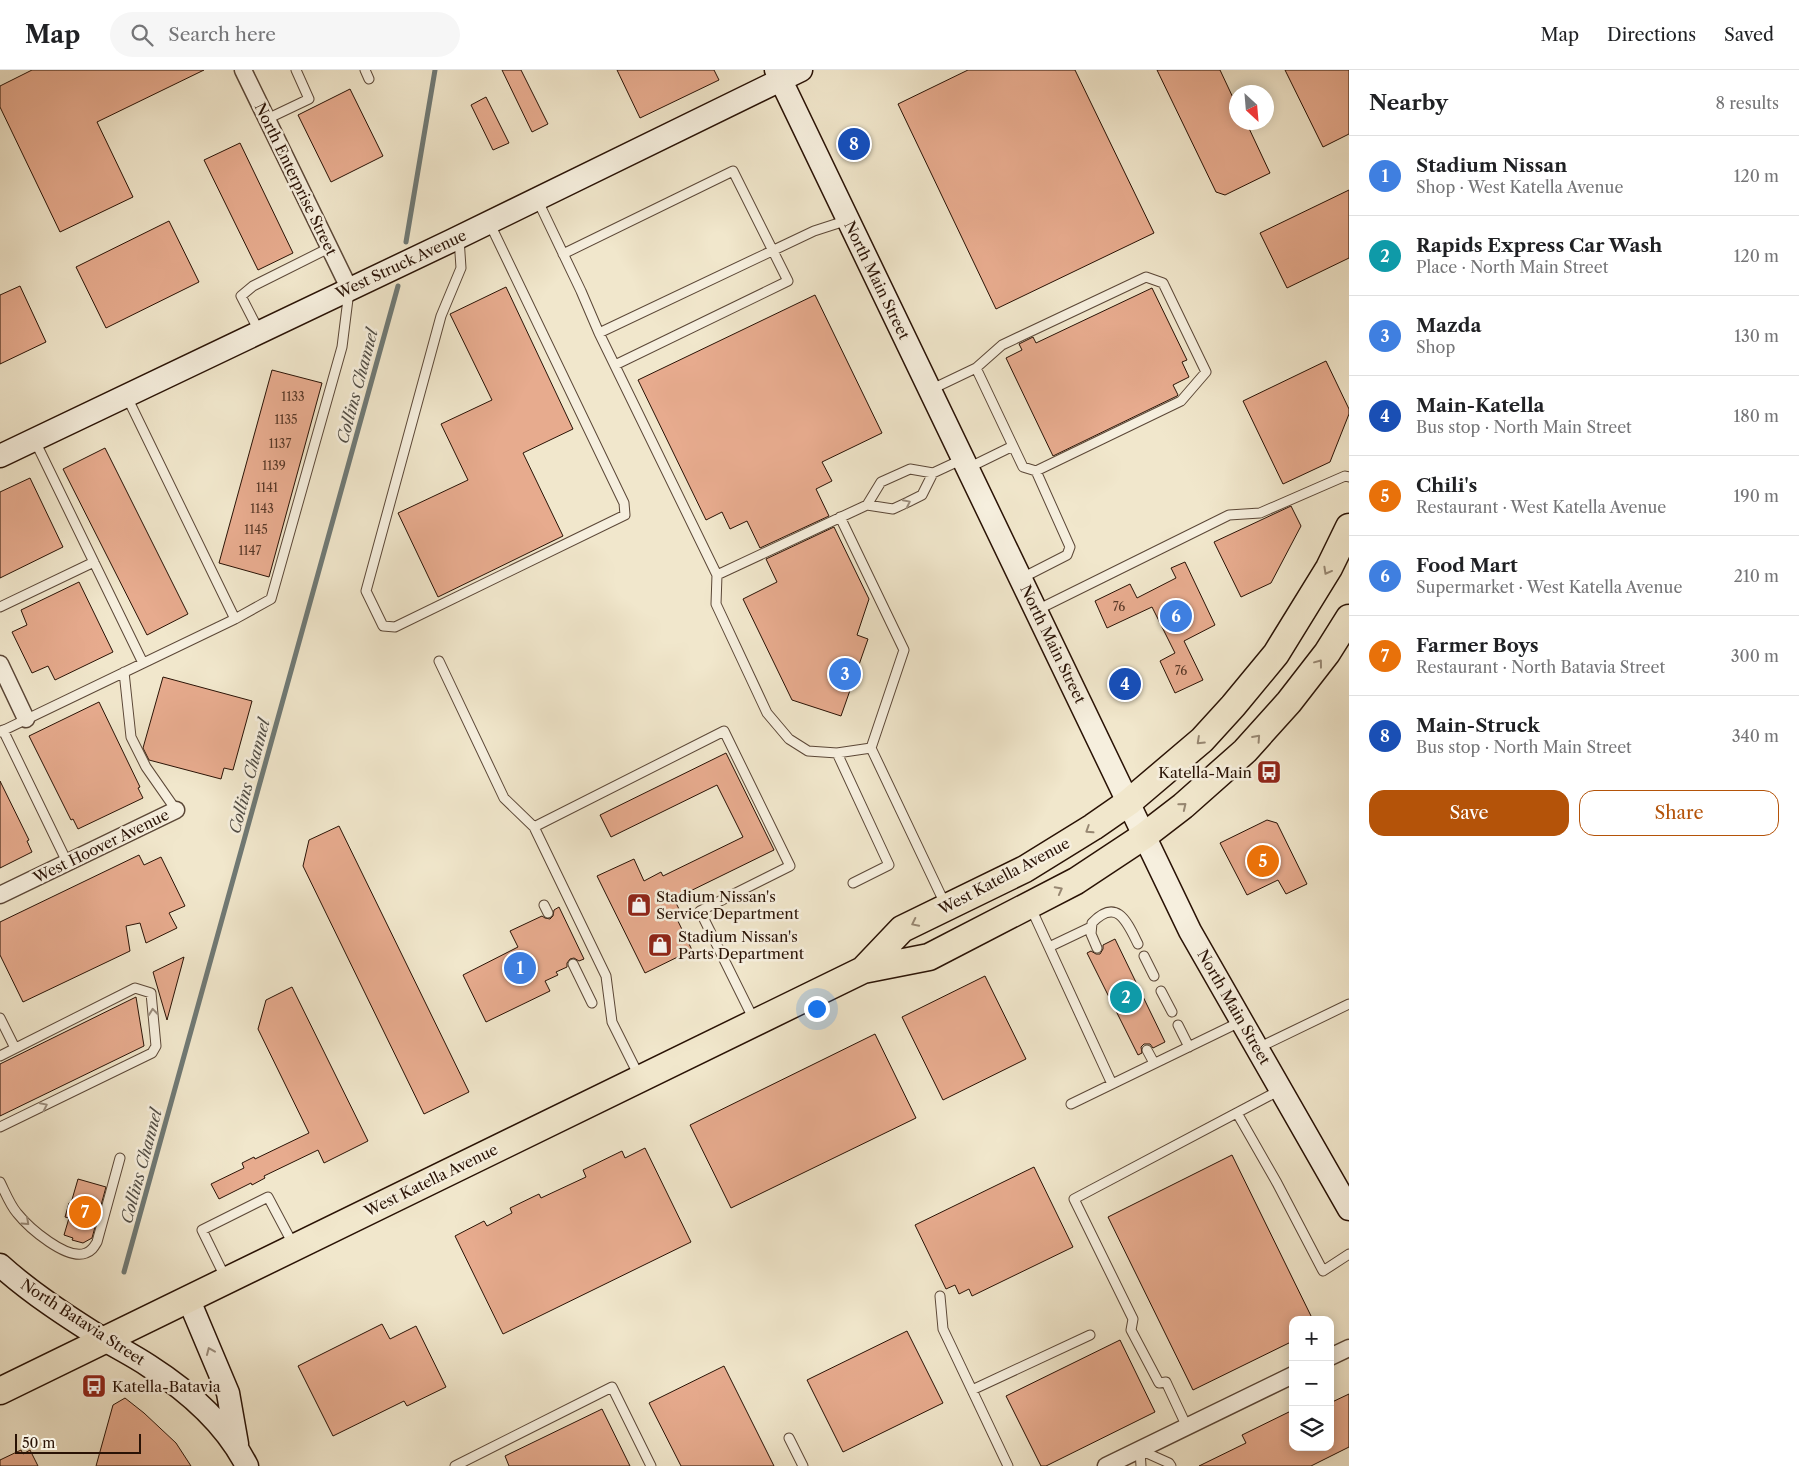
<!DOCTYPE html>
<meta charset="utf-8">
<style>
:root{--surface:#fff;--page:#f6f6f6;--text:#202124;--muted:#757577;--line:#e0e0e0;--accent:#b45309}
body{margin:0;font-family:"Libre Caslon Text",serif;background:var(--page);color:var(--text)}
.controls{position:absolute;right:15px;bottom:15px;display:grid;overflow:hidden;border-radius:10px;box-shadow:0 2px 12px #0003}
.controls button{width:45px;height:45px;display:grid;place-items:center;padding:0;border:0;border-bottom:1px solid var(--line);background:var(--surface);color:var(--text);font:25px sans-serif}
.compass{position:absolute;left:1229px;top:15px;width:45px;height:45px;border-radius:50%;background:var(--surface);box-shadow:0 2px 12px #0003;rotate:154deg}
.scale{position:absolute;left:15px;bottom:12px;width:126px;box-sizing:border-box;padding-left:5px;border:2px solid #291205;border-top:0;font-size:14px;line-height:18px;white-space:nowrap;color:#291205;-webkit-text-stroke:4px #f6efde;paint-order:stroke}
.you{position:absolute;left:816px;top:938px;width:18px;height:18px;margin:-12px;border:4px solid #fff;border-radius:50%;background:#1a73e8;box-shadow:0 0 0 8px #1a73e833}
.badge{display:grid;place-items:center;width:32px;height:32px;border-radius:50%;background:var(--accent);color:#fff;font-size:16px;font-weight:700}
.pin{position:absolute;translate:-50% -50%;border:2px solid #fff;box-shadow:0 1px 5px #0006}
.list{margin:0;padding:0;list-style:none}
h2{display:flex;justify-content:space-between;align-items:center;height:65px;margin:0;padding:0 20px;font-size:21px}
h2 small{font-size:16px;font-weight:400;color:var(--muted)}
.list li{display:grid;grid-template-columns:32px 1fr auto;gap:15px;align-items:center;box-sizing:border-box;height:80px;padding:0 20px;border-top:1px solid var(--line)}
.list b{display:block;font-size:19px;white-space:nowrap}
.list p{margin:0;font-size:16px;white-space:nowrap;color:var(--muted)}
.list em{font-size:16px;font-style:normal;color:var(--muted)}
.actions{display:flex;gap:10px;padding:15px 20px}
.actions a{flex:1;padding:11px 0;border:1px solid var(--accent);border-radius:15px;text-align:center;font-size:18px;color:var(--accent)}
.actions .main{background:var(--accent);color:#fff}
.icon{flex:none;width:28px;height:28px;fill:none;stroke:currentColor;stroke-width:2;stroke-linecap:round;stroke-linejoin:round}
.map{position:relative;flex:none;width:1349px;height:1396px;overflow:hidden}
header{display:flex;align-items:center;gap:30px;box-sizing:border-box;height:70px;padding:0 25px;background:var(--surface);border-bottom:1px solid var(--line)}
header strong{font-size:24px}
nav{display:flex;gap:28px;margin-inline-start:auto;font-size:18px}
.search{width:350px;height:45px;background:var(--page);display:flex;align-items:center;gap:12px;box-sizing:border-box;padding:0 18px;border-radius:28px;color:var(--muted);font-size:19px}
main{display:flex}
aside{flex:1;background:var(--surface)}
.map>svg:first-child{display:block}
</style>
<header>
<strong>Map</strong>
<div class="search"><svg class="icon" aria-label="search" viewBox="0 0 24 24"><circle cx="10" cy="10" r="6"/><path d="M15 15l6 6"/></svg>Search here</div>
<nav><a>Map</a><a>Directions</a><a>Saved</a></nav>
</header>
<main>
<div class="map">
<svg width="1349" height="1396" viewBox="0 0 1349 1396">
<rect width="100%" height="100%" fill="#f1e7cc"/>
<filter id="stains"><feTurbulence type="fractalNoise" baseFrequency=".004" numOctaves="4"/><feColorMatrix values="0 0 0 0 .2 0 0 0 0 .09 0 0 0 0 .02 0 0 0 .5 -.17"/></filter>
<radialGradient id="worn" r=".72"><stop offset=".6" stop-color="#630" stop-opacity="0"/><stop offset="1" stop-color="#630" stop-opacity=".3"/></radialGradient>
<g fill="none" stroke-linecap="round" stroke-linejoin="round">
<!-- stream -->
<path stroke="#6f7975" stroke-width="5" d="M406 172 435 0
M124 1202 398 216"/>
</g>
<!-- building -->
<path fill="#e7ab8e" stroke="#291205" d="M32 0H204L97 52 133 127 60 162 0 37V16Z
M502 0H521L548 54 532 62Z
M617 0H714L719 10 640 48Z
M968 0H1075L1154 163 996 239 898 34Z
M1157 0H1220L1236 34V52H1246L1270 103 1225 125 1216 122Z
M1285 0H1349V64L1323 77Z
M350 19 383 86 331 112 298 45Z
M486 27 509 73 493 80 471 35Z
M240 73 293 183 258 200 204 90Z
M1349 120V188L1287 218 1260 163Z
M169 151 199 212 106 258 76 197Z
M20 216 46 272 0 294V225Z
M506 217 573 359 523 383 563 466 438 527 398 443 468 410 441 354 492 330 450 244Z
M1152 218 1187 290 1182 292 1189 307 1173 315 1178 325 1177 326 1053 386 1006 288 1022 280 1019 274 1033 267 1036 273Z
M815 225 882 363 822 392 832 411 816 419 829 446 760 478 747 451 730 459 722 442 706 450 638 310Z
M1326 291 1349 339V344L1330 392 1283 414 1243 331Z
M272 300 322 313 269 507 219 493Z
M105 378 188 544 147 565 63 399Z
M30 408 63 477 0 508V422Z
M1291 436 1301 456 1271 513 1241 527 1214 472Z
M834 457 869 529 857 565 868 569 841 646 792 630 743 529 777 512 766 489Z
M1185 492 1215 555 1184 571 1203 610 1175 623 1160 591 1175 583 1152 537 1107 558 1095 531 1130 514 1137 528 1176 508 1171 498Z
M79 512 113 582 55 610 48 596 32 603 12 562 27 555 21 540Z
M163 607 252 631 233 700 224 698 221 709 149 690 143 678Z
M99 632 140 717 138 718 143 728 78 759 73 749 71 750 29 666Z
M726 683 774 780 674 829 681 843 675 845 692 880 645 903 597 806 634 789 644 811 661 802 663 806 743 767 717 715 611 767 600 745Z
M0 711 29 770 27 771 32 782 0 798Z
M1267 750 1277 753 1307 814 1286 824 1278 810 1247 825 1220 773Z
M339 756 469 1022 424 1044 303 796 309 770Z
M139 785 144 795 161 787 185 836 169 843 177 858 146 873 140 853 126 856 130 881 23 932 0 885V852Z
M559 837 584 889 579 891 574 888 570 889 567 893V897L556 902 558 905 545 911 550 921 486 952 463 905 518 877 510 861 542 846 545 848 550 849 553 846 554 840Z
M1115 869 1165 972 1153 978 1150 974H1144L1141 977 1142 983 1138 985 1087 883 1091 881 1096 884H1100L1103 879V875Z
M184 887 167 950 153 902Z
M985 906 1026 989 943 1030 902 947Z
M292 917 368 1071 324 1093 318 1080 264 1106 265 1108 252 1115 251 1113 219 1129 211 1114 244 1098 242 1093 254 1087 255 1089 309 1063 258 959 266 930Z
M136 927 144 976 0 1046V994Z
M875 964 916 1048 731 1138 690 1055Z
M645 1078 691 1172 503 1264 455 1166 484 1151 487 1156 512 1143 510 1138 539 1124 541 1128 586 1107 583 1100 622 1081 625 1088Z
M1232 1085 1313 1250H1293V1271L1193 1320 1108 1147Z
M1034 1097 1073 1177 972 1226 969 1219 959 1224 955 1215 946 1219 915 1155Z
M78 1109 106 1117 92 1168 83 1173 72 1170 73 1168 64 1165 69 1148 65 1147 69 1133H71Z
M382 1254 390 1269 416 1256 446 1317 407 1336 404 1331 333 1366 298 1296Z
M907 1261 943 1333 843 1382 807 1310Z
M1120 1270 1155 1342 1046 1396H1041L1006 1326Z
M724 1296 774 1396H681L649 1333Z
M1349 1324V1377L1311 1396H1199L1246 1373 1242 1365 1293 1340V1377H1330V1333Z
M125 1328 144 1343 176 1373 191 1396H96L113 1335Z
M602 1339 630 1396H509L505 1386Z
M21 1380 23 1384 30 1380 38 1396H0V1390Z"/>
<g fill="none" stroke-linecap="round" stroke-linejoin="round">
<defs>
<path id="lane" d="M365 0 369 9
M267 49 309 29 296 0
M537 129 581 221 599 263 814 161 848 150
M459 168 461 198 441 246 366 521 383 556 395 557 625 445 624 433 489 152
M563 184 733 101 788 211 615 295
M259 261 241 226 253 216 329 178
M599 263 717 505 716 534 767 643 789 669 808 681 837 683 871 678 904 580 840 447
M930 320 976 298 1013 376
M127 327 235 549
M35 371 143 593
M968 398 1013 376 1023 397 1036 401 1181 331 1206 302 1163 213 1146 207 1002 275 976 298
M867 435 881 412 910 399 933 403 963 389
M717 505 867 435 893 439 908 432 922 425 933 403
M1022 508 1067 485 1070 477 1036 401
M0 537 94 492
M1037 540 1229 445 1260 443 1345 406 1349 407
M439 591 504 728 534 757 606 906 612 952 640 1008
M124 602 131 667 146 697 176 740
M3 660 67 792
M0 662 235 549 271 529 342 277 349 221
M871 678 946 836
M837 683 889 795 853 813
M534 757 724 661 790 796 700 841 755 952
M544 835 548 843
M1030 836 1112 1014
M1049 877 1091 857
M1097 878 1091 864 1092 853C1117 827 1127 852 1138 874
M1144 886 1154 906
M573 894 592 933
M1161 921 1172 942
M0 948 15 978
M1178 955 1189 977
M1258 978 1349 934
M1147 980 1154 993
M0 986 135 918 151 923 156 976 152 983 0 1057
M1071 1034 1242 951
M1237 1043 1277 1113 1323 1201 1349 1184
M0 1112C5 1122 10 1135 17 1143 29 1158 67 1191 86 1183 92 1181 94 1177 97 1172L120 1088
M226 1209 202 1160 268 1127 294 1176
M940 1226 943 1259 1008 1396
M972 1320 1090 1265
M1187 1357 1166 1312 1159 1313 1131 1260 1133 1249 1074 1129 1280 1020
M789 1368 803 1396
M455 1396 612 1317 651 1396
M1141 1396 1140 1380 1169 1393 1171 1396"/>
<path id="street" d="M243 0 349 218
M0 594 26 649
M0 825 176 740
M1330 1287 1349 1278
M1106 1396 1293 1305"/>
<path id="secondary" d="M776 0 1190 861 1349 1139
M0 386 451 171 801 0
M0 1195C31 1223 68 1247 103 1269 118 1278 134 1286 149 1296 188 1321 226 1354 247 1396
M188 1228 228 1323 237 1374"/>
<path id="primary" d="M863 900 902 859 1025 799 1093 757 1129 732 1202 670 1233 636 1276 584 1329 498 1349 457
M0 1321 863 900 929 887 1076 811 1144 766 1183 736 1245 681 1289 632 1327 583 1349 548"/>
</defs>
<!-- lane casing -->
<use href="#lane" stroke="#5b4737" stroke-width="11"/>
<!-- street casing -->
<use href="#street" stroke="#5b4737" stroke-width="19"/>
<!-- secondary casing -->
<use href="#secondary" stroke="#291205" stroke-width="25"/>
<!-- primary casing -->
<use href="#primary" stroke="#291205" stroke-width="29"/>
<!-- lane -->
<use href="#lane" stroke="#f6efde" stroke-width="9"/>
<!-- street -->
<use href="#street" stroke="#f6efde" stroke-width="16"/>
<!-- secondary -->
<use href="#secondary" stroke="#f6efde" stroke-width="22"/>
<!-- primary -->
<use href="#primary" stroke="#f1e7cc" stroke-width="26"/>
</g>
<!-- one-way arrows -->
<defs><path id="oneway-chevron" d="M-2-3.5L2.5 0L-2 3.5" fill="none" stroke-width="1.6" stroke-linecap="round" stroke-linejoin="round" transform="scale(1.25)"/></defs>
<g stroke="#9a8c7c">
<use href="#oneway-chevron" transform="translate(907 433) rotate(-26)"/>
<use href="#oneway-chevron" transform="translate(153 942) rotate(-96)"/>
<use href="#oneway-chevron" transform="translate(44 1036) rotate(-26)"/>
<use href="#oneway-chevron" transform="translate(26 1152) rotate(42)"/>
<use href="#oneway-chevron" transform="translate(210 1281) rotate(-113)"/>
</g>
<g stroke="#978772">
<use href="#oneway-chevron" transform="translate(1327 501) rotate(119)"/>
<use href="#oneway-chevron" transform="translate(1319 593) rotate(-53)"/>
<use href="#oneway-chevron" transform="translate(1257 668) rotate(-48)"/>
<use href="#oneway-chevron" transform="translate(1200 671) rotate(137)"/>
<use href="#oneway-chevron" transform="translate(1183 736) rotate(-39)"/>
<use href="#oneway-chevron" transform="translate(1089 760) rotate(147)"/>
<use href="#oneway-chevron" transform="translate(1059 820) rotate(-28)"/>
<use href="#oneway-chevron" transform="translate(915 853) rotate(154)"/>
</g>
<!-- icons -->
<defs>
<symbol id="bus-square" viewBox="-11 -11 22 22"><rect x="-9" y="-9" width="18" height="18" rx="4" fill="#8f2418" stroke="#f6efde"/><path d="M-5-6H5V4H4V6H2V4H-2V6H-4V4H-5ZM-3.5-4V0h7V-4ZM-3.5 1.2v1.5H-2V1.2ZM2 1.2v1.5H3.5V1.2Z" fill="#fff"/></symbol>
<symbol id="shop-square" viewBox="-11 -11 22 22"><rect x="-9" y="-9" width="18" height="18" rx="4" fill="#8f2418" stroke="#f6efde"/><path d="M-5-2.5h2.3a2.7 3.5 0 0 1 5.4 0H5L5.5 6h-11ZM-1.5-2.5h3a1.5 2.3 0 0 0-3 0Z" fill="#fff"/></symbol>
</defs>
<g fill-rule="evenodd">
<use href="#bus-square" x="1255" y="688" width="28" height="28"/>
<use href="#shop-square" x="625" y="821" width="28" height="28"/>
<use href="#shop-square" x="646" y="861" width="28" height="28"/>
<use href="#bus-square" x="80" y="1302" width="28" height="28"/>
</g>
<g text-anchor="middle" dominant-baseline="central" stroke-width="5" stroke-linejoin="round" paint-order="stroke">
<!-- number labels -->
<g font-size="12" fill="#583827">
<text x="293" y="326">1133</text>
<text x="286" y="349">1135</text>
<text x="280" y="373">1137</text>
<text x="274" y="395">1139</text>
<text x="267" y="417">1141</text>
<text x="262" y="438">1143</text>
<text x="256" y="459">1145</text>
<text x="250" y="480">1147</text>
<text x="1119" y="536">76</text>
<text x="1181" y="600">76</text>
</g>
<!-- street labels -->
<g font-size="15" fill="#291205" stroke="#f6efde">
<text transform="translate(296 109) rotate(64)">North Enterprise Street</text>
<text transform="translate(401 194) rotate(-25)">West Struck Avenue</text>
<text transform="translate(877 210) rotate(64)">North Main Street</text>
<text transform="translate(1053 574) rotate(64)">North Main Street</text>
<text transform="translate(101 776) rotate(-26)">West Hoover Avenue</text>
<text transform="translate(1004 806) rotate(-28)">West Katella Avenue</text>
<text transform="translate(1234 937) rotate(60)">North Main Street</text>
<text transform="translate(431 1110) rotate(-26)">West Katella Avenue</text>
<text transform="translate(83 1252) rotate(33)">North Batavia Street</text>
</g>
<!-- poi labels -->
<g font-size="15" fill="#291205" stroke="#f6efde" text-anchor="start">
<text x="1252" y="702" text-anchor="end">Katella-Main</text>
<text x="656" y="826">Stadium Nissan's<tspan x="656" dy="17">Service Department</tspan></text>
<text x="678" y="866">Stadium Nissan's<tspan x="678" dy="17">Parts Department</tspan></text>
<text x="112" y="1316">Katella-Batavia</text>
</g>
<!-- water labels -->
<g font-size="16" font-style="italic" fill="#524e46" stroke="#f6efde">
<text transform="translate(357 316) rotate(-75)">Collins Channel</text>
<text transform="translate(249 706) rotate(-75)">Collins Channel</text>
<text transform="translate(141 1096) rotate(-75)">Collins Channel</text>
</g>
</g>
<rect width="100%" height="100%" filter="url(#stains)"/>
<rect width="100%" height="100%" fill="url(#worn)"/>
</svg>
<div class="controls">
<button>+</button>
<button>−</button>
<button><svg class="icon" aria-label="layers" viewBox="0 0 24 24"><path d="M12 4l9 5-9 5-9-5zM3 14l9 5 9-5"/></svg></button>
</div>
<svg class="compass" viewBox="-18 -18 36 36"><path d="M0-13l5 13h-10z" fill="#e53935"/><path d="M0 13l5-13h-10z" fill="#757577"/></svg>
<div class="scale">50 m</div>
<div class="you"></div>
<div class="pin badge" style="left:520px;top:898px;background:#3f7fe0">1</div>
<div class="pin badge" style="left:1126px;top:927px;background:#0f9aa8">2</div>
<div class="pin badge" style="left:845px;top:604px;background:#3f7fe0">3</div>
<div class="pin badge" style="left:1125px;top:614px;background:#1a4fb4">4</div>
<div class="pin badge" style="left:1263px;top:791px;background:#e8710a">5</div>
<div class="pin badge" style="left:1176px;top:546px;background:#3f7fe0">6</div>
<div class="pin badge" style="left:85px;top:1142px;background:#e8710a">7</div>
<div class="pin badge" style="left:854px;top:74px;background:#1a4fb4">8</div>
</div>
<aside>
<h2>Nearby<small>8 results</small></h2>
<ul class="list">
<li><span class="badge" style="background:#3f7fe0">1</span><div><b>Stadium Nissan</b><p>Shop · West Katella Avenue</p></div><em>120 m</em></li>
<li><span class="badge" style="background:#0f9aa8">2</span><div><b>Rapids Express Car Wash</b><p>Place · North Main Street</p></div><em>120 m</em></li>
<li><span class="badge" style="background:#3f7fe0">3</span><div><b>Mazda</b><p>Shop</p></div><em>130 m</em></li>
<li><span class="badge" style="background:#1a4fb4">4</span><div><b>Main-Katella</b><p>Bus stop · North Main Street</p></div><em>180 m</em></li>
<li><span class="badge" style="background:#e8710a">5</span><div><b>Chili's</b><p>Restaurant · West Katella Avenue</p></div><em>190 m</em></li>
<li><span class="badge" style="background:#3f7fe0">6</span><div><b>Food Mart</b><p>Supermarket · West Katella Avenue</p></div><em>210 m</em></li>
<li><span class="badge" style="background:#e8710a">7</span><div><b>Farmer Boys</b><p>Restaurant · North Batavia Street</p></div><em>300 m</em></li>
<li><span class="badge" style="background:#1a4fb4">8</span><div><b>Main-Struck</b><p>Bus stop · North Main Street</p></div><em>340 m</em></li>
</ul>
<div class="actions"><a class="main">Save</a><a>Share</a></div>
</aside>
</main>
